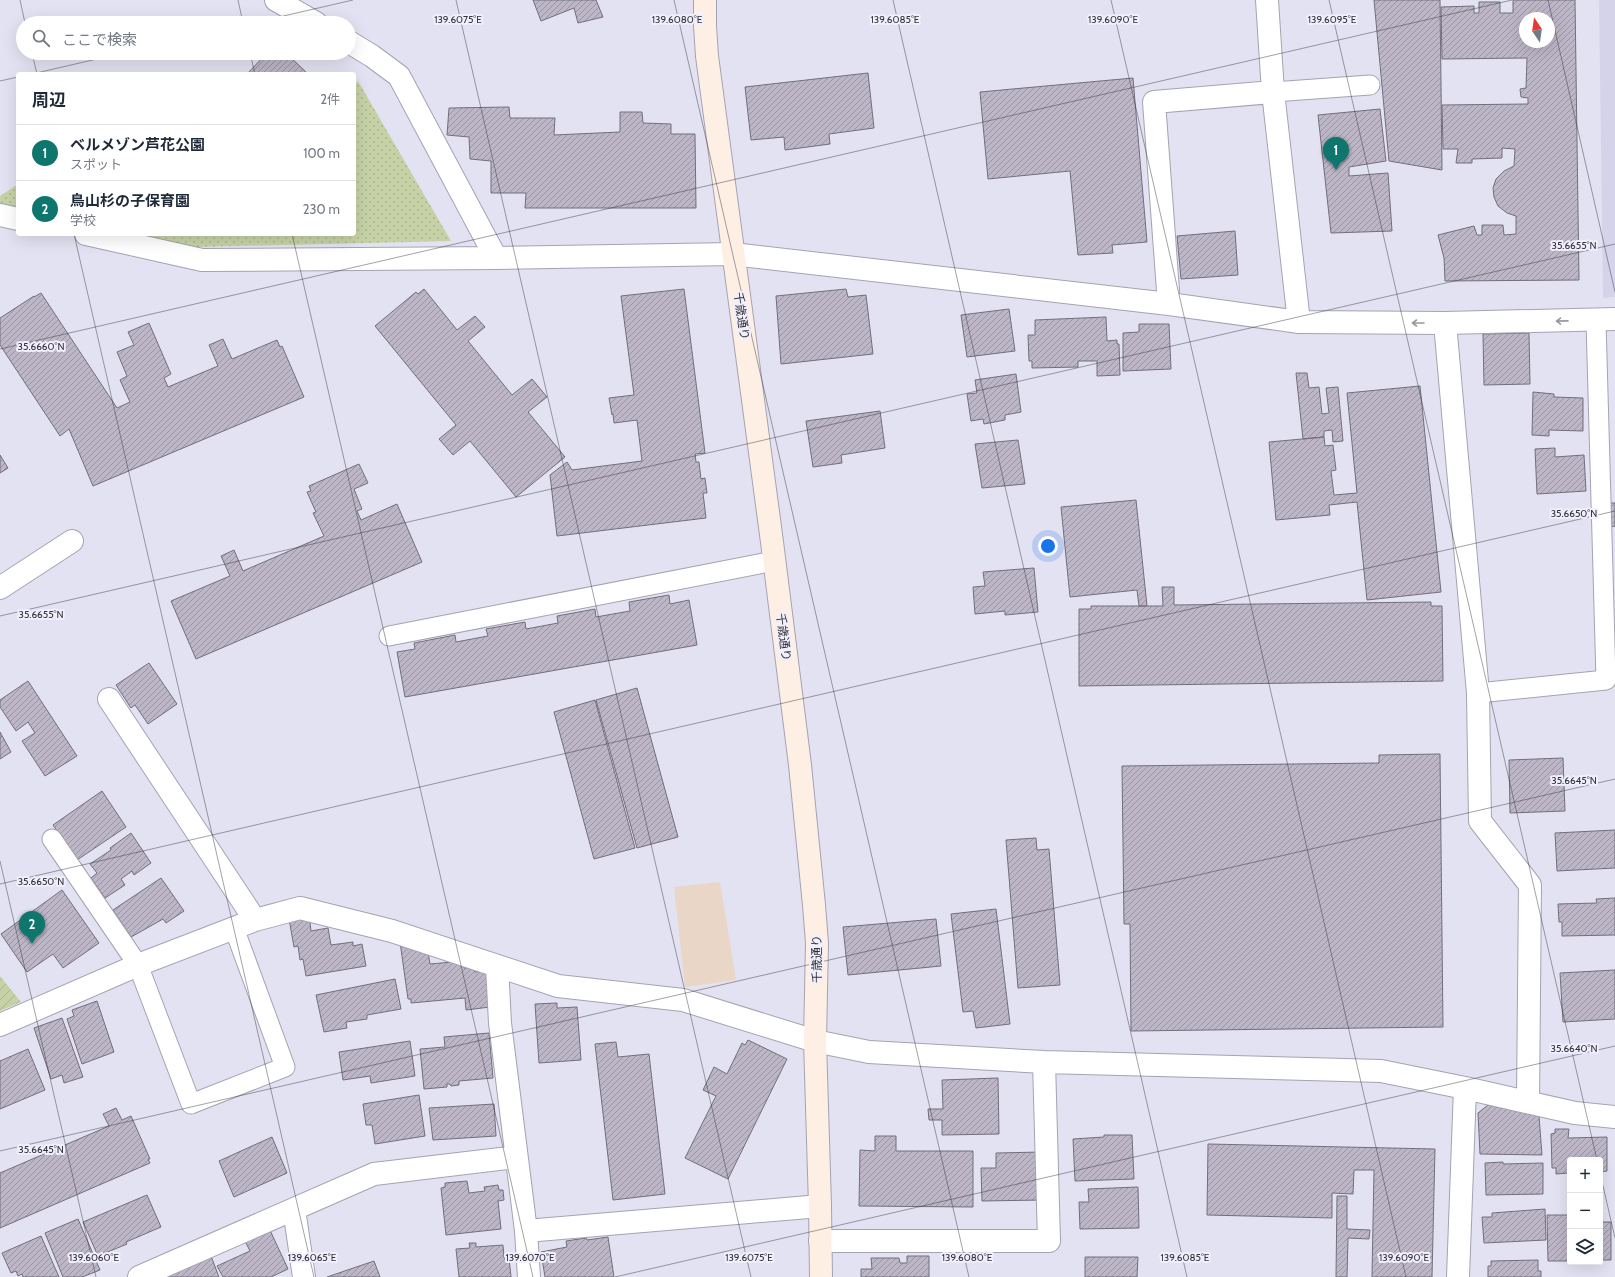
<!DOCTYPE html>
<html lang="ja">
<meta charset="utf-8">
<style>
:root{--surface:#fff;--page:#f2f2f3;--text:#1f2937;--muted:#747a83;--line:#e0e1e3;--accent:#0f766e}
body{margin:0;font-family:Cabin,"Noto Sans JP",sans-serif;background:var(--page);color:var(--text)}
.controls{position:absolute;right:12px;bottom:12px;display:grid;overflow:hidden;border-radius:4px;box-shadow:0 4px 16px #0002}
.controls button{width:36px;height:36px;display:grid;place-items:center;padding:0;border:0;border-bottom:1px solid var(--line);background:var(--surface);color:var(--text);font:20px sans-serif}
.compass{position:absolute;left:1519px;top:12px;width:36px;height:36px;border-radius:50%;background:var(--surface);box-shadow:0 4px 16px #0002;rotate:347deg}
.you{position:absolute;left:1048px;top:546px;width:14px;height:14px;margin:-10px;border:3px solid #fff;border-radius:50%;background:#1a73e8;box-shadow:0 0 0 6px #1a73e833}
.badge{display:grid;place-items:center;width:26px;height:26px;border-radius:50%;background:var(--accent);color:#fff;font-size:13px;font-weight:700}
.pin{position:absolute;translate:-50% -33px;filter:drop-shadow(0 1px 2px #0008)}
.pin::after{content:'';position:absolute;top:21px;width:14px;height:12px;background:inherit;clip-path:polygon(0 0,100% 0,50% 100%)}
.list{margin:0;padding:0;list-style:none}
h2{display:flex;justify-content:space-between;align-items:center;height:52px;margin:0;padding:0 16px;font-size:17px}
h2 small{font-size:13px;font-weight:400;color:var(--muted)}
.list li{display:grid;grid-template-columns:26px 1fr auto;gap:12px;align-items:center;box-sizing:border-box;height:56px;padding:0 16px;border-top:1px solid var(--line)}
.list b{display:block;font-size:15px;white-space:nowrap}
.list p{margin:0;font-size:13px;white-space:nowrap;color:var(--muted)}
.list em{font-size:13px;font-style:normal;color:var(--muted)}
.icon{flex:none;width:22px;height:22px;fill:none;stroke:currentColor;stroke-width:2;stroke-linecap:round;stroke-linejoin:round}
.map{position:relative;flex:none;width:1615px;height:1277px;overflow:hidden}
.search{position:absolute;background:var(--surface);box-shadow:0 4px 16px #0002;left:16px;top:16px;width:340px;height:44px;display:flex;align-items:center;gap:10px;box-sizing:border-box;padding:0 14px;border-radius:22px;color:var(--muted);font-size:15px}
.panel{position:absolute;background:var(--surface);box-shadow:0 4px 16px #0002;left:16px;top:72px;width:340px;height:164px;border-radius:4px}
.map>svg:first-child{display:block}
</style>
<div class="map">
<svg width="1615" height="1277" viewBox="0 0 1615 1277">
<defs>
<pattern id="grass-dots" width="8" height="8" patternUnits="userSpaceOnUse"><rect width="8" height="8" fill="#c6d2a6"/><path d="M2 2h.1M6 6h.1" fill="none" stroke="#abb590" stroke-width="1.8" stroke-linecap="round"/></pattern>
<pattern id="garden-furrows" width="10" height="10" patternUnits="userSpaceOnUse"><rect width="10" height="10" fill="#c6d2a6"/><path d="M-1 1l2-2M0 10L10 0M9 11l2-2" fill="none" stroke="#abb590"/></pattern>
<pattern id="building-hatch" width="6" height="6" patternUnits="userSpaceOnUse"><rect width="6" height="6" fill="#bcb6c6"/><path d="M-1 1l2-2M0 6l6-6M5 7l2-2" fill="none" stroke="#9995a2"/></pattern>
</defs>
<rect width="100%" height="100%" fill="#e3e2f2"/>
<!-- commercial -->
<path fill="#ead6c7" d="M720 882 736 980 685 987 674 887Z"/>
<!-- built -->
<path fill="#d5d3ea" d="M1599 0H1615V297L1603 298Z"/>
<!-- grass -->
<path fill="url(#grass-dots)" d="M358 81 451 241 197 247 140 234H354V85Z
M18 184V207L0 203V196Z"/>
<!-- garden -->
<path fill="url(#garden-furrows)" d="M0 976 21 1002 0 1011Z"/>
<!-- building -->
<path fill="url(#building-hatch)" stroke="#736e7c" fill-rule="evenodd" d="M533 0H596L603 17 578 23 574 8 541 21Z
M1374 0H1440L1442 170 1389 161Z
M1513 0H1575L1579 280 1445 281 1444 258 1438 235 1474 226 1477 235H1482V225H1503L1504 235 1516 234V216L1507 213 1498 206 1494 197 1493 188 1496 179 1504 171 1514 166 1515 149 1502 148V158L1472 159V163H1456L1458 149H1443L1442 105 1528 104V98L1521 97 1520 89 1526 88 1527 58 1442 59 1441 7 1474 6V13H1479V2H1500V13H1513ZM1525 18H1549V42H1525Z
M267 53H286L308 74H247Z
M868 73 874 128 829 134 830 144 785 150 784 137 751 140 745 87Z
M1133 78 1147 242 1112 245 1113 253 1078 255 1070 171 988 179 980 92Z
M509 107 510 118H555L554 135 620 132V112H642L643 123 671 124V134H695L696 208H525L526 193H491V161L470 159 469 137 447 135 449 108Z
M1380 109 1386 161 1349 167V176L1388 173 1392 231 1331 233 1318 115Z
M1235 231 1238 275 1181 279 1177 236Z
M424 289 457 330 475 316 485 327 468 341 512 395 532 379 547 397 528 412 565 457 516 497 470 441 453 455 439 439 456 425 375 326 416 292 418 294Z
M684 289 705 453 695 454 696 462H699L701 479 705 478 707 493H703L706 518 557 536 550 475 567 462 572 470 642 461 637 420 614 423 613 414 612 415 609 398 634 395 621 296Z
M846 289 848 297 866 295 873 354 781 364 776 296Z
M41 293 117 408 130 402 120 380 127 376 117 352 134 345 128 332 149 323 171 374 164 378 168 387 218 366 209 345 223 339 232 359 277 340 280 347 282 346 304 397 93 486 69 429 60 436 0 345V318L34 296V297Z
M1009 309 1015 351 967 357 961 315Z
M1106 317 1107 341 1117 340V344H1119L1120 375 1097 376V361H1078V367L1032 368V361H1029L1028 335H1035V320Z
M1139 324H1169L1171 369 1123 371V333L1139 332Z
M1529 333 1530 384 1484 385 1483 334Z
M1296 373H1307L1309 388 1319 387 1322 414 1329 413 1326 388 1338 387 1343 441 1333 442 1332 430 1324 431V437L1303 439Z
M1016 374 1021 412 1005 415V420L984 424 983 419 971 421 967 394 977 393 975 380Z
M1420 386 1441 592 1367 600 1357 502 1329 505 1330 515 1276 520 1269 442 1324 437 1325 446 1333 445 1336 470 1331 471 1334 495 1357 493 1347 393Z
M1533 392 1554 394V397L1583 398V431L1549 430V436L1532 435Z
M880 411 885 448 841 455 842 463 813 467 806 421Z
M1018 440 1025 484 982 488 975 444Z
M1555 448V457L1584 455 1586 491 1537 494 1535 449Z
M0 455 8 468 0 473Z
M359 464 368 483 354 489 362 509 357 511 361 520 397 504 422 562 196 659 171 601 230 576 221 556 234 550 243 571 324 536 313 513 316 512 307 492 311 491 309 486Z
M1136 500 1147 606H1139L1137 590 1070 597 1061 507Z
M1610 503H1615V526L1611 527Z
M1034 568 1038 612 1005 615V611L975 614 973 587 985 586 983 572Z
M1162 587H1174V605L1431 602V606H1442L1443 681 1079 686V609H1091V606H1163Z
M669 595 670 604 689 600 697 645 405 697 397 652 415 649 414 643 455 635 456 642 488 636 486 629 525 622 526 629 558 623 557 616 595 609 596 617 630 611 629 602Z
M149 663 177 704 148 724 135 705 131 708 116 685Z
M28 681 77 756 45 776 22 741 35 733 28 722 16 731 0 707V700Z
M637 688 678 837 637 848 596 700Z
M595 700 635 848 594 859 554 712Z
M0 732 11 752 0 759Z
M1440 754 1443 1027 1131 1031 1130 924H1124L1122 766 1379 763V755Z
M1563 758 1565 811 1510 813 1509 760Z
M102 791 126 827 77 860 53 825Z
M1615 830V868L1557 871 1555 833Z
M131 833 151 863 134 875 132 871 121 879 125 885 105 898 91 878 97 873 90 864 111 850 110 848Z
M1036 838 1037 850 1049 849 1060 985 1018 988 1006 840Z
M161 878 184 911 166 923 163 919 131 937 113 910Z
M62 890 99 943 63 968 53 954 27 972 1 934Z
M1615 898V935L1562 936V922H1559L1558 904 1597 903 1596 899Z
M996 909 1010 1024 976 1028 973 1011 963 1012 951 914Z
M309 915 311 931 328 928 331 945 353 942V946L362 944 366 966 306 976 303 959 300 960 298 946 294 947 289 919Z
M936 919 941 966 848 975 843 927Z
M400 942 428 952 430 964 463 961 464 968 475 967V972L486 971 490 1007 466 1010 465 998 411 1003V999H408Z
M1615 970V1019L1563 1022 1560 973Z
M395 979 401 1009 367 1015V1019L346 1022 347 1028 324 1032 316 995Z
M97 1001 114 1052 82 1064 67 1019 74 1016 72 1010Z
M557 1003V1008L577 1007 581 1060 539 1063 535 1004Z
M62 1018 83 1077 64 1083 62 1075 51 1079 34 1028Z
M489 1033 493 1078 459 1081V1085L451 1086 450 1084H447V1087L424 1089 420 1049 445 1047 444 1037Z
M748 1040 787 1059 728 1179 685 1158 716 1096 703 1090 714 1067 727 1074 742 1043 745 1045Z
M410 1041 415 1076 371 1083 370 1076 343 1080 339 1052Z
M616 1042 618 1057 649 1054 665 1194 613 1200 595 1044Z
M28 1049 45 1090 0 1109V1061Z
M998 1078 999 1134 942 1135V1120H929L928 1109H943L942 1080Z
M419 1095 425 1136 375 1144 372 1125H366L363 1104Z
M494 1104 496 1136 433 1140 429 1108Z
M1488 1105 1539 1116 1542 1155 1480 1154 1478 1113Z
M116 1108 122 1120 131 1116 150 1159H148L150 1163 0 1228V1173L109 1126 103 1114Z
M1555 1129H1569L1568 1138 1607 1137V1171L1600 1172V1160H1570V1180H1569L1568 1173 1556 1174V1168H1552L1551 1134 1555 1133Z
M1104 1135H1132L1134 1179 1075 1181 1073 1139 1104 1137Z
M875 1136H896V1151H973V1207L859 1206 860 1150 875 1151Z
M272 1137 287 1173 234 1197 219 1161Z
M1208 1144 1435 1149 1432 1277H1372L1374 1170H1354L1353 1194 1332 1193V1218L1207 1215Z
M1042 1152 1043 1200 982 1201 981 1168H996V1153Z
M1503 1162V1164L1543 1163V1194L1486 1195 1485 1163Z
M467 1181 469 1193 485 1191 484 1187 498 1185 499 1190H503L504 1200 498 1201 501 1229 446 1235 441 1188 445 1187V1183Z
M1138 1187 1139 1228 1080 1229 1079 1202H1089L1088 1189Z
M147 1195 161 1227 126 1242 127 1244 98 1256 83 1222Z
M1337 1196H1347V1229L1370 1230 1369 1239 1348 1238 1347 1277H1336Z
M1545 1209 1546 1240 1484 1243 1482 1217H1492V1213Z
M1547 1215H1570V1261H1548Z
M78 1219 100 1270 82 1277H63L45 1233Z
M1600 1222H1611V1260H1600Z
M269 1228 288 1269 271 1277H223L217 1266 250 1251 244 1239Z
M41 1236 59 1277H23L22 1274 18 1276 16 1271 11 1273 2 1253Z
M608 1237 614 1277H545L541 1252 567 1247 566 1241 586 1238 587 1240Z
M469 1243H476V1247L503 1245 504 1258H509L511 1277H459L456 1249 470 1248Z
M211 1256 219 1277H157Z
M907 1256H929V1277H861V1269H872L871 1258H899L900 1263H907Z
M1085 1257H1138L1137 1277H1085Z
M1538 1260V1271H1541V1277H1488V1266H1491V1261Z
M374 1261 380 1277H327Z"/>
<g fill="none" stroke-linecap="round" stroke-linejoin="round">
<defs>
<path id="lane" d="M1273 92 1370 85
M389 636 774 561
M1478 693 1606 680 1596 321
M52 839 138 965 191 1104 285 1067 234 928"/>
<path id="street" d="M276 0 316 23
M1267 0 1273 92 1299 322
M349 42 372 56 399 76 496 258
M0 215 18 219
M86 234 202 260 496 258 733 254 1169 304 1299 322 1445 323 1615 319
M1169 304 1154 102 1273 92
M1445 323 1478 693 1480 821 1530 885 1528 1102
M0 588 72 541
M109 699 255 920
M497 966 500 1023 526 1231
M0 1025 138 965 255 920 300 908 392 931 558 986 683 1000 815 1041 869 1052 1044 1062 1381 1071 1465 1088 1575 1113 1615 1117
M294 1209 304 1277
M820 1241H1049L1044 1062
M139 1277 374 1174 516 1157
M529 1277 526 1231 820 1206
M1458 1277 1465 1088"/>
<path id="secondary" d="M705 0V26L707 56 772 542 800 765 814 905 817 943 815 1041 820 1206 821 1277"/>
</defs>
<!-- lane casing -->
<use href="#lane" stroke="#a4a3b3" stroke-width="21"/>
<!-- street casing -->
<use href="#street" stroke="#a4a3b3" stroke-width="24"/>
<!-- secondary casing -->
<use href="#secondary" stroke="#a4a3b3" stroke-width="24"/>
<!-- lane -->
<use href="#lane" stroke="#fff" stroke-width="19"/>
<!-- street -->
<use href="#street" stroke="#fff" stroke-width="22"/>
<!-- secondary -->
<use href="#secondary" stroke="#feefe4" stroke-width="22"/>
</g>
<!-- one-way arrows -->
<defs><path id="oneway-shaft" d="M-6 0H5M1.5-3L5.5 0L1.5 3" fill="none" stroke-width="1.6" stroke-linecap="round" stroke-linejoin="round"/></defs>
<g stroke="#99999c">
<use href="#oneway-shaft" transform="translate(1562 321) rotate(179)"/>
<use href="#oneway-shaft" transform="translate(1418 323) rotate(-180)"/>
</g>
<!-- ticks -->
<path fill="none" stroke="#333339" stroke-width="1" stroke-opacity="0.45" d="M20 0 25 23M238 0 243 23M456 0 751 1277M674 0 969 1277M893 0 1187 1277M1111 0 1406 1277M1329 0 1597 1160M1548 0 1615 292M253 23 353 0M32 53 37 74M250 53 255 74M32 74 123 53M0 81 18 77M74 234 314 1277M292 234 533 1277M0 349 1512 0M0 616 1615 244M0 861 96 1277M0 884 1615 511M0 1151 1615 779M1600 1173 1615 1238M615 1277 1615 1046"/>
<g text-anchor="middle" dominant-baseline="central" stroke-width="4" stroke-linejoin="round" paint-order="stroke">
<!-- street labels -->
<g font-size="12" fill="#333339" stroke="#f1effd">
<text transform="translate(742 316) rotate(82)">千歳通り</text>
<text transform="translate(784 637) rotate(83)">千歳通り</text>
<text transform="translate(816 959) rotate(-90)">千歳通り</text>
</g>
</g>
<g font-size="10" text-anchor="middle" fill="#333339" stroke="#f1effd" stroke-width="4" stroke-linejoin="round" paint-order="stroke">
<text x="458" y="23">139.6075°E</text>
<text x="677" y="23">139.6080°E</text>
<text x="895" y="23">139.6085°E</text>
<text x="1113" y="23">139.6090°E</text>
<text x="1332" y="23">139.6095°E</text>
<text x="1574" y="249">35.6655°N</text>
<text x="41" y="350">35.6660°N</text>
<text x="1574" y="517">35.6650°N</text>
<text x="41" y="618">35.6655°N</text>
<text x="1574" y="784">35.6645°N</text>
<text x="41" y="885">35.6650°N</text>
<text x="1574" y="1052">35.6640°N</text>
<text x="41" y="1153">35.6645°N</text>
<text x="94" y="1261">139.6060°E</text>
<text x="312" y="1261">139.6065°E</text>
<text x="530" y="1261">139.6070°E</text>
<text x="749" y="1261">139.6075°E</text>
<text x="967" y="1261">139.6080°E</text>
<text x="1185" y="1261">139.6085°E</text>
<text x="1404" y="1261">139.6090°E</text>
</g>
</svg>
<div class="controls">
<button>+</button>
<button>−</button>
<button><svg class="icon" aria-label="layers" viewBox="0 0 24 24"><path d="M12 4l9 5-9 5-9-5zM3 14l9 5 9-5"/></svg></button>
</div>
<svg class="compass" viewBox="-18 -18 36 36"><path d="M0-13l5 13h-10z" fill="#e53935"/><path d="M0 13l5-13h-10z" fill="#747a83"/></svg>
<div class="you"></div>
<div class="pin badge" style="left:1336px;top:170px">1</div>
<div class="pin badge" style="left:32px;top:944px">2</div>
<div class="search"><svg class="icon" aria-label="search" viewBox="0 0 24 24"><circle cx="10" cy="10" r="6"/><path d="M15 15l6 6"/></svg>ここで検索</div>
<section class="panel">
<h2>周辺<small>2件</small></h2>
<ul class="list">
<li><span class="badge">1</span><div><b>ベルメゾン芦花公園</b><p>スポット</p></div><em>100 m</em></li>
<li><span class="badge">2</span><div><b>鳥山杉の子保育園</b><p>学校</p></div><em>230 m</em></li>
</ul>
</section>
</div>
